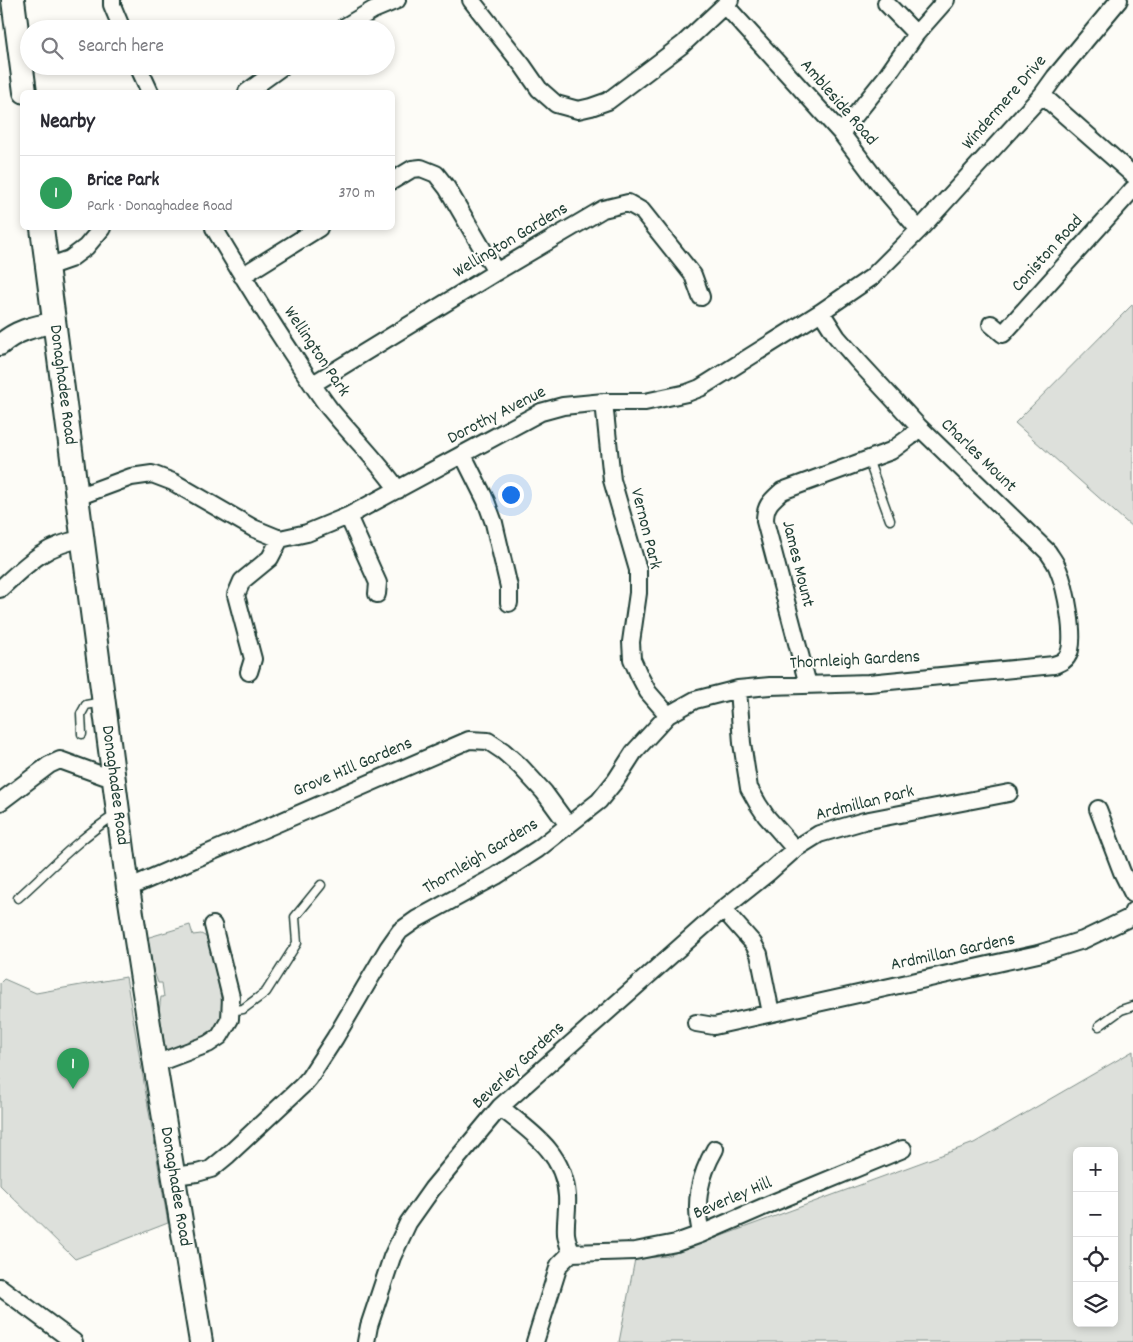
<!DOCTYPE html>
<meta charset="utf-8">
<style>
:root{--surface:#fff;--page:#f7f7f7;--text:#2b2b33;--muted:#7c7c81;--line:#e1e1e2;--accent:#7c3aed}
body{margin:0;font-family:Dekko,sans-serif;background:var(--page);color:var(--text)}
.controls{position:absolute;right:15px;bottom:15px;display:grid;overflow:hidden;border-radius:8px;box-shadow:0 2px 8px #0003}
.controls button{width:45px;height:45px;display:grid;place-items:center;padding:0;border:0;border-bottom:1px solid var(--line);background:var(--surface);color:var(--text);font:25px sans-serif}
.you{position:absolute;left:510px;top:494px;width:18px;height:18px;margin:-12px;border:4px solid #fff;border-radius:50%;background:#1a73e8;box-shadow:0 0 0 8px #1a73e833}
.badge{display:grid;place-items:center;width:32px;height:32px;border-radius:50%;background:var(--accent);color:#fff;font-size:16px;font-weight:700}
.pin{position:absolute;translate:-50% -41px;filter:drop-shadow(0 1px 2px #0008)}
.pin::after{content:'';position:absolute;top:26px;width:18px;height:15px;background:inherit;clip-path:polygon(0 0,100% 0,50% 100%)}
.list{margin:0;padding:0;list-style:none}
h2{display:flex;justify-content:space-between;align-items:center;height:65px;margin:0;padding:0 20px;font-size:21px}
h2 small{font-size:16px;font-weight:400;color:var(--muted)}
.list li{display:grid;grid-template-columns:32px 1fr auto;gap:15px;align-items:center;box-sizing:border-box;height:75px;padding:0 20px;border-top:1px solid var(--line)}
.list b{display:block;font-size:19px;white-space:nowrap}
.list p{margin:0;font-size:16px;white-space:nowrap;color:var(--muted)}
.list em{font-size:16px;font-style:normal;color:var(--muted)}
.icon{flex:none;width:28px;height:28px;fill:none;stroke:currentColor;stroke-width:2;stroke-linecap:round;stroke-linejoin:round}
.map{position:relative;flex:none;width:1133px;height:1342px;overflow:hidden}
.search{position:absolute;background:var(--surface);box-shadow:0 2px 8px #0003;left:20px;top:20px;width:375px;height:55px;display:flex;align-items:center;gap:12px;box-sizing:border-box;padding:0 18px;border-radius:28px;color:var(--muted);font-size:19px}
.panel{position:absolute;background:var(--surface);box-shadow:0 2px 8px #0003;left:20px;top:90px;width:375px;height:140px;border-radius:8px}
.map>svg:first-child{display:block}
</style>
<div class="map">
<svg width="1133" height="1342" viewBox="0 0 1133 1342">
<rect width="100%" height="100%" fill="#fdfcf7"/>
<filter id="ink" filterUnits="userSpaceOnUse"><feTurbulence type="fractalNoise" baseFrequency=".02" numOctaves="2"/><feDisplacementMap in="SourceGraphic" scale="10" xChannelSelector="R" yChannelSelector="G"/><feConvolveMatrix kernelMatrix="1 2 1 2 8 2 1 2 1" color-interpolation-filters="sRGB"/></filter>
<g filter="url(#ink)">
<!-- green -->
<path fill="#dde0db" stroke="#7e8e88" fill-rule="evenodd" d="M1133 304V528L1015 423Z
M190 925 193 935 201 934 205 936 211 945 222 1004V1015L221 1021 212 1036 172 1051 168 1050 165 1047 159 1011 161 997H164L162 983H158L150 960 146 938Z
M126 977 168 1223 75 1259 0 1185V983L4 979 36 993Z
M1133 1051V1342H619L635 1259 667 1256 974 1143ZM1077 1151H1114V1323H1077Z"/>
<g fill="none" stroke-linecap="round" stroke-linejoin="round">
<defs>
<path id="service" d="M868 459 890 520
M82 734 81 714 86 705 102 702
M18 898C49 870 79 838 115 815
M230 1011 243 1009 266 992 297 943 295 917 321 885
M1099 1026 1121 1010 1133 1006"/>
<path id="minor" d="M112 0V5L122 29
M471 0 523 66 539 89 556 104 578 110 591 107 608 101 682 45 730 0
M886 3 916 34
M725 5 841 133 878 182 919 230
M341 29 373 10 397 0
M138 66 150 92
M247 92 283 66
M1042 95 1133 175
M841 133 886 77 916 34 946 0
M392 181 412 169 421 168 436 174 447 188 496 272
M214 228C240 272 266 315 295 358 306 375 317 392 329 408 352 436 378 461 398 490
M47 267 70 259 86 247 102 228
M242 276 319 228
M991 324 1003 334 1133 189
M313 384 496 272 603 209 628 203 642 211 693 275 701 297
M604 402 612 480 638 570V593L631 642 632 659 639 675 648 692 668 715
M463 455 486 501 494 523 509 587V603
M77 497 131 477 152 474 173 482 253 528 280 539 307 533 348 516 541 412 563 406 604 402H645L687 393 700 388 821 312 872 277 919 230 1042 95 1055 77 1119 0
M348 516 378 583 377 594
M0 589C27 564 45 545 82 539
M249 672 253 659 236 595 242 581 270 558 280 539
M808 685 765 521C765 505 771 501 782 491L891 451 910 437 919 427
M738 689 742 743 749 788 758 804 766 816 795 849
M0 802 49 765 60 760 104 776 114 777
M1098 809 1122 872 1133 894
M128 888 469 740 488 741 503 751 520 766 544 792 568 825
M723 909 753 943 759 954 771 1013
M696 1023 714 1026 1038 954 1083 940 1131 917 1133 911
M155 1064 208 1044 220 1036 230 1019 231 997 213 925
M500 1107C531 1132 564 1152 567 1196 568 1209 565 1222 566 1234 567 1241 569 1247 571 1253
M174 1176 197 1173 211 1169 228 1155 303 1085 309 1078 335 1038 388 948 400 931 417 919 496 876 538 849 599 801 616 780 634 752 668 715 695 700 738 689 770 686 869 683 1054 665C1059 663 1064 662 1067 657 1078 643 1065 585 1058 569 1056 563 1051 557 1048 552L919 427 857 360 837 337 821 312
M701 1234C694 1203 699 1177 715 1149
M571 1253 635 1251 676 1243 701 1234 770 1204 903 1149
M0 1287 74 1342
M366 1342 369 1326 392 1257 408 1223 432 1189 500 1107 723 909 768 873 795 849 819 834 864 821 1009 793
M535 1342 559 1265 571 1253"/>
<path id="tertiary" d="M0 345C15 331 34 326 54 323"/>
<g id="secondary">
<path d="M13 0 25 92"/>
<path id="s1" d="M42 228 128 888 155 1064 201 1342"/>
</g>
</defs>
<!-- service casing -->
<use href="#service" stroke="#1f3d34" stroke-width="11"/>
<!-- minor casing -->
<use href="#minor" stroke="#1f3d34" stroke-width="20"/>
<!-- tertiary casing -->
<use href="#tertiary" stroke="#1f3d34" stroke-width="24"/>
<!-- secondary casing -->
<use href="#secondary" stroke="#1f3d34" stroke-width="26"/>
<!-- service -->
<use href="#service" stroke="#fdfcf7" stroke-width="8"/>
<!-- minor -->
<use href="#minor" stroke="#fdfcf7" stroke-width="16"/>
<!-- tertiary -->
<use href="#tertiary" stroke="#fdfcf7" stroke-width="20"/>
<!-- secondary -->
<use href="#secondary" stroke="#fdfcf7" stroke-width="22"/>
</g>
</g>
<g text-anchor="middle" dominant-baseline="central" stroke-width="4" stroke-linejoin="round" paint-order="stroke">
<!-- street labels -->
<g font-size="18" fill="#1f3d34" stroke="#fdfcf7">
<text transform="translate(838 103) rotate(49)">Ambleside Road</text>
<text transform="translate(1005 103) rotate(-49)">Windermere Drive</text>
<text transform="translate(511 241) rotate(-31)">Wellington Gardens</text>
<text transform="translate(1048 254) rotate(-48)">Coniston Road</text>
<text transform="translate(316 352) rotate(56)">Wellington Park</text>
<text stroke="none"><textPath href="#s1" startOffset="158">Donaghadee Road</textPath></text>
<text transform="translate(497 416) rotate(-27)">Dorothy Avenue</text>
<text transform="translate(978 456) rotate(44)">Charles Mount</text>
<text transform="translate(645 529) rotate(76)">Vernon Park</text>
<text transform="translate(797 564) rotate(76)">James Mount</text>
<text transform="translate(855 661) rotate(-3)">Thornleigh Gardens</text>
<text transform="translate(353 768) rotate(-23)">Grove HIll Gardens</text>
<text stroke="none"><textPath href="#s1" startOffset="562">Donaghadee Road</textPath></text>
<text transform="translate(865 804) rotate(-14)">Ardmillan Park</text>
<text transform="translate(481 857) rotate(-31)">Thornleigh Gardens</text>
<text transform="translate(953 953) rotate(-12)">Ardmillan Gardens</text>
<text transform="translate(519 1066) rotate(-43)">Beverley Gardens</text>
<text stroke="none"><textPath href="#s1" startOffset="968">Donaghadee Road</textPath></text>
<text transform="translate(733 1199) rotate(-23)">Beverley Hill</text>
</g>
</g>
</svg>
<div class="controls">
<button>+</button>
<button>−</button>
<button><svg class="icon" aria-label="locate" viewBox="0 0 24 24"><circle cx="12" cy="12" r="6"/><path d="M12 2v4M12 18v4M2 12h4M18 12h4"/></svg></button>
<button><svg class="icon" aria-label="layers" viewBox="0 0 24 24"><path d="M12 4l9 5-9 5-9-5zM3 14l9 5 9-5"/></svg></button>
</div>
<div class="you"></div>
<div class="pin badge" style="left:73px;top:1089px;background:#2e9e5b">1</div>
<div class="search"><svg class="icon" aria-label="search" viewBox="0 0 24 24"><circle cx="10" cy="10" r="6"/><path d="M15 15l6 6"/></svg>Search here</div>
<section class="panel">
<h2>Nearby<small></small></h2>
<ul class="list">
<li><span class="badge" style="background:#2e9e5b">1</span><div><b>Brice Park</b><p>Park · Donaghadee Road</p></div><em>370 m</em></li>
</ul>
</section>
</div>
